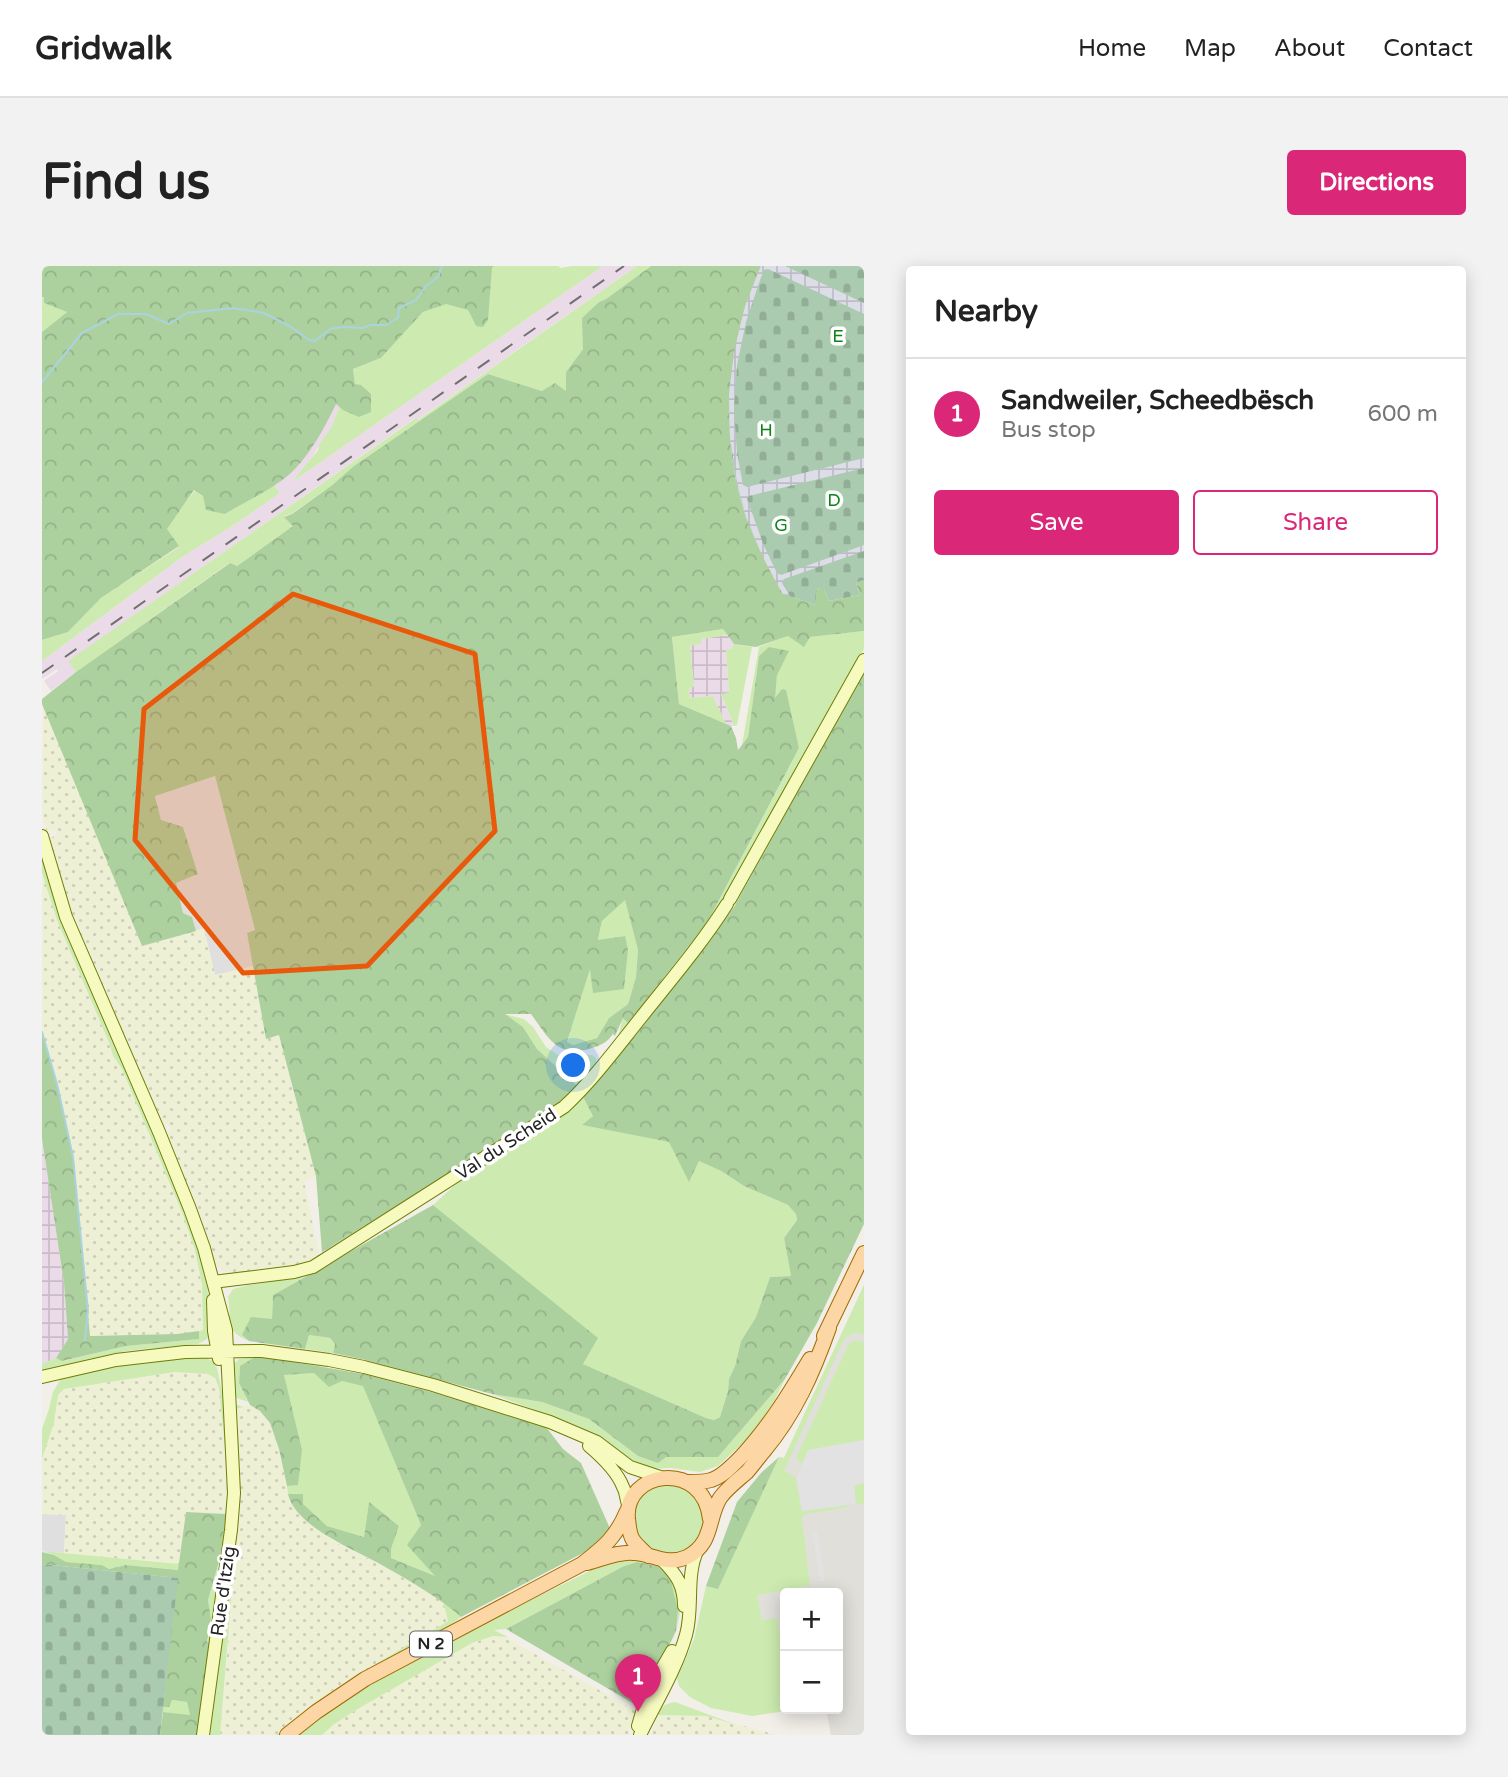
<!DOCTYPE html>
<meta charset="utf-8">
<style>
:root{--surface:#fff;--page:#f2f2f2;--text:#222;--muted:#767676;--line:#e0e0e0;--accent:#db2777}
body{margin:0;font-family:"Varela Round",sans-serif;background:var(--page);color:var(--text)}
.controls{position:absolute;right:21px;bottom:21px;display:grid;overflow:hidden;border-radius:7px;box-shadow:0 4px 18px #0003}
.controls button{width:63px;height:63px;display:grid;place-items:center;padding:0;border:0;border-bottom:2px solid var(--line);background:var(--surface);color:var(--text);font:35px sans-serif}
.you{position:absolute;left:532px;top:800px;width:24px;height:24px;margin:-18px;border:5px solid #fff;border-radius:50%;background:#1a73e8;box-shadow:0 0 0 10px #1a73e833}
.badge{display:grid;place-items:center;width:46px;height:46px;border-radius:50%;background:var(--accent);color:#fff;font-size:23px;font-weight:700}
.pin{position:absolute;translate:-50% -58px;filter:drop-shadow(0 2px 4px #0008)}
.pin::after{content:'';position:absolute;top:37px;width:24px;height:21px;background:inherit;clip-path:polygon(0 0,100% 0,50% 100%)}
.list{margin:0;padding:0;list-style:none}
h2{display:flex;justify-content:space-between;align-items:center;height:91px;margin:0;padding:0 28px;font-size:30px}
h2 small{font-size:23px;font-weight:400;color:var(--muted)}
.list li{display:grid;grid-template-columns:46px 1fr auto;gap:21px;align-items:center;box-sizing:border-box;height:112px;padding:0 28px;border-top:2px solid var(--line)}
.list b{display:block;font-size:26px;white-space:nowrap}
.list p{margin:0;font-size:23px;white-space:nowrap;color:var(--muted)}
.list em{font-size:23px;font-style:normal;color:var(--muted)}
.actions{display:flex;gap:14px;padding:21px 28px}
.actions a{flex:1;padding:16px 0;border:2px solid var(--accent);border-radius:7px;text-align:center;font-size:24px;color:var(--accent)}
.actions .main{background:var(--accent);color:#fff}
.map{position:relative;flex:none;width:822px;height:1469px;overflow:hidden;border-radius:7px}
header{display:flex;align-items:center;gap:42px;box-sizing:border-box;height:98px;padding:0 35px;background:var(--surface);border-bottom:2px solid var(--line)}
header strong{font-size:33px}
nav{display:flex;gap:38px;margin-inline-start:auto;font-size:24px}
.intro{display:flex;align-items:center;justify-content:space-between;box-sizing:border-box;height:168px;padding:0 42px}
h1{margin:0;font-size:49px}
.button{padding:18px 32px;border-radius:7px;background:var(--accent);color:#fff;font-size:24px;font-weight:700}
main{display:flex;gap:42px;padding:0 42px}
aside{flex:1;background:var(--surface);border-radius:7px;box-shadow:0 4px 18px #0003}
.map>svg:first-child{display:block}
</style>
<header>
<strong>Gridwalk</strong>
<nav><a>Home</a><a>Map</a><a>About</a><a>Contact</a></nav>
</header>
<div class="intro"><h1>Find us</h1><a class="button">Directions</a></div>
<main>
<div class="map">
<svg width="822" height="1469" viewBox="0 0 822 1469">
<defs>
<pattern id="industrial-grid" width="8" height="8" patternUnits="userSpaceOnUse" patternTransform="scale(1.75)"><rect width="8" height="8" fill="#ebdbe8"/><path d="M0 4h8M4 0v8" fill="none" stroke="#c9bcc7"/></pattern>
<pattern id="farmland-dots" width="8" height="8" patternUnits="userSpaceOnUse" patternTransform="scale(1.75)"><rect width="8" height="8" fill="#eef0d5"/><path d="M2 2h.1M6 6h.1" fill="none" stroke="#ccceb7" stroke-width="1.8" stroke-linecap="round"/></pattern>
<pattern id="forest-crowns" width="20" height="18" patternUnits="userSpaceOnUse" patternTransform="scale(1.75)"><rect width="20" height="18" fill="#add19e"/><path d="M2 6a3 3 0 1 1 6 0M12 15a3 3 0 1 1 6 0" fill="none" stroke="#95b388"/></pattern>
<pattern id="cemetery-stones" width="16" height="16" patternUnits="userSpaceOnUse" patternTransform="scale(1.75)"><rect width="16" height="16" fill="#aacbaf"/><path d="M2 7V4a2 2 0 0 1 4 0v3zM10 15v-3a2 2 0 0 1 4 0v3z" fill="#92ae96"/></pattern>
<pattern id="plaza-grid" width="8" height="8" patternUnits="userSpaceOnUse" patternTransform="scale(1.75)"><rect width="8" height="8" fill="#dddde8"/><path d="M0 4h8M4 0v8" fill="none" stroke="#bdbdc7"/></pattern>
</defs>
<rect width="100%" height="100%" fill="#f2efe9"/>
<!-- residential -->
<path fill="#e0dfdf" d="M173 510 213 665 205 667 211 700 173 710 162 663 154 665 150 651 141 647 134 617 156 608 141 561 119 555 113 529Z
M0 1248 24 1249 22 1287 0 1285Z"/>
<!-- industrial -->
<path fill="url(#industrial-grid)" d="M685 369 692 378 689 383 684 385 687 427 679 429 692 460H689L684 458 671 430 648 432 647 422 652 420 648 380 659 373Z
M0 873 22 1017 26 1073 14 1092 0 1098Z"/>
<!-- airport -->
<path fill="#e1dfda" d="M822 1019V1469H789L784 1443H796V1327H743V1441L667 1341 737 1191 742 1192Z"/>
<!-- railway -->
<path fill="#ebdbe8" d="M561 0H595L375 154 373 152 27 395 34 406 9 425 2 415 16 405 15 403 0 413V395L140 291 195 257 238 227 232 219 254 202 271 179 294 138 298 139 289 162 263 201 252 213 253 214Z"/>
<!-- farmland -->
<path fill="url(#farmland-dots)" d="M1 437 100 680 162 662 173 709 211 700 224 772 237 769 274 910 262 915 277 989 275 993 252 999 189 1008 184 1007 171 997 124 869 128 864 127 860 119 859 29 649 6 573 15 569 14 564 5 566 0 548Z
M0 607 15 654 29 687 68 779 71 790 80 803 141 949 153 984 160 1019 161 1065 135 1068 48 1070 31 891 15 818 0 766Z
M133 1106 166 1108 172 1112 177 1122 183 1183 185 1230 184 1248 144 1246 137 1298 22 1287 24 1249 0 1248V1193L12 1157 16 1128 22 1123Z
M208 1139 218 1145 228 1157 237 1183 248 1235 253 1243 274 1262 298 1279 336 1297 401 1335 406 1355 291 1424 248 1456 234 1469H178L188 1357 193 1142Z
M451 1370 463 1371 589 1442 591 1440 594 1441 592 1445 594 1446 586 1469H280L291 1459 314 1444 409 1388 430 1377Z
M622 1448 664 1450 735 1469H609L616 1449Z"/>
<!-- grass -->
<path fill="#cdebb0" d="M452 0H516L519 2 530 0H561L253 214 252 213 276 184 278 177 289 162 298 139 313 118 311 103 339 92 381 46 404 37 426 44 434 60 450 2Z
M595 0H609L564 33 557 36 541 52V83L524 106V125H500L446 108 312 200 289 220 249 248 242 250 251 260 195 300 187 297 34 406 26 395 374 152 376 154Z
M2 30V37L25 46 0 66V31Z
M232 219 238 227 195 257 140 291 0 395V374L26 366 59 332 137 281 124 263 153 224 183 248Z
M681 363 685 369 659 373V378L648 380 652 421 647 422 648 432 671 430 684 458 637 438 630 371Z
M822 365V383L678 643 576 772 581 751 586 757 665 657 757 482 732 434 735 409 717 391 706 471 700 479 717 381 746 370 768 371Z
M692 378 710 381 695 459 692 460 679 428 687 427 684 384 689 383Z
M0 583 84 798 158 980 165 1014 169 1068 165 1073 156 1078 84 1085 19 1100 0 1106V1098L14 1092 21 1095 84 1080 156 1073 157 1065 161 1064 160 1019 153 984 141 949 80 803 71 790 68 779 15 654 0 607Z
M583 633 596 684 594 711 586 738 567 752 555 772 531 779 525 777 548 701 583 670 556 675 560 655Z
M462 748 482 753 491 761 504 781 516 789H550L554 792V797L557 799 534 820 495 783 481 761Z
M541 831 551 850 541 859 628 876 647 915 657 895 679 905 702 920 746 939 754 948 755 954 742 972 749 1010 728 1011 714 1051 699 1075 693 1100 687 1113 686 1125 678 1151 672 1154 664 1152 541 1098 555 1072 391 939 413 919Z
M264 1010 231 1029 230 1053 200 1069 207 1075C194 1070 187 1063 184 1050L188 1049 186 1031 191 1023 207 1019Z
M822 1019V1069C812 1065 806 1068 800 1077L742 1205 754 1212 760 1245 805 1238V1241L763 1248 760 1252 768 1320 715 1329 720 1354 735 1352 743 1407V1443H757L710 1450 669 1442 648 1431 637 1420 635 1412 652 1373 664 1320 676 1322 737 1191 742 1192Z
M267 1069 288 1072 293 1078 291 1087 263 1083Z
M812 1074 822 1076V1174L767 1184 760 1198 756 1195 755 1190 806 1079Z
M213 1091 198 1101 197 1117 206 1136 187 1129 189 1101 197 1093Z
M163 1092 171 1095 175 1102 189 1171 188 1143 195 1139 202 1141 193 1143 197 1177 198 1227 178 1469H155L168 1378 165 1377 169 1353 166 1334 178 1292 185 1230 183 1183 177 1122 173 1112 166 1108 133 1106 22 1123 16 1129 12 1157 0 1193V1163L7 1143 11 1126 20 1111 115 1093Z
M272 1107 300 1115 321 1119 379 1259 395 1311 349 1292V1283L357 1260 327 1237 322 1271 285 1260 260 1238 261 1228H246L245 1220 256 1218 242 1108Z
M743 1113 729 1141 705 1173 676 1200 658 1206 629 1202 606 1203 597 1201 538 1161 450 1128 500 1136 547 1153 596 1190 676 1191Z
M822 1217V1237L814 1238 812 1220Z
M628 1219 646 1221 658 1231 663 1262C659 1268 655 1277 650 1281 632 1297 600 1286 594 1264 591 1255 593 1245 593 1236 604 1225 613 1221 628 1219Z
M0 1285 137 1298V1304L84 1299 67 1303 60 1299 24 1296 12 1289Z
M595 1292C605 1296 618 1300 626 1306 644 1319 639 1347 634 1365L636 1345 615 1300 595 1296 582 1300 464 1363 452 1364 466 1371 451 1370 430 1377 314 1444 291 1459 280 1469H253L304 1430 437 1359 552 1303 577 1294Z
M401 1335 419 1351 406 1361 292 1427 240 1469H234C285 1423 347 1391 406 1355Z
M129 1434 145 1436 149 1450 121 1446V1441H127Z
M633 1436 692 1458 664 1450 616 1449C618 1440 624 1438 633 1436Z"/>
<!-- forest -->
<path fill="url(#forest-crowns)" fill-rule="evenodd" d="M0 0H452L450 2 446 54 441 61 434 60 426 44 404 38 381 46 339 92 311 103 313 118 319 119 329 128V146L317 151 301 144 294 138C283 161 270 185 253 203 234 222 206 234 183 248L164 244 161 230 152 224 125 263 137 280 59 332 26 366 0 374V66L25 46 2 37V31H0Z
M609 0H719C685 79 676 169 704 251 714 278 727 303 741 328L774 339V324L781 320 787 335 818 329 814 317 822 314V365L768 371 762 381 746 370 714 381 692 378 681 363 630 371 637 438 689 460 694 472 696 484 706 471 717 390 727 381 747 385 735 409 733 432 740 423 744 424 757 482 665 657 586 757 581 752 573 770 571 768C565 777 557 780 547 783 515 792 506 771 489 748H463L481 761 495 783 535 820 516 840 280 986 274 910 237 769 224 773 205 667 213 664 173 510 113 530 119 554 141 561 156 608 134 617 141 647 150 651 154 665 100 680 0 438V433L34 406 188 297 195 300 251 260 242 251 250 248 289 220 312 200 446 108 500 125 513 117 524 125V106L541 83 540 52 557 36 564 33ZM583 634 596 684 594 711 586 738 567 752 555 772 531 779 525 776 548 703 551 727 582 723 586 684 583 670 556 674 560 655Z
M822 405V958L775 1057 743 1113 676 1191H624L616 1197 596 1190 547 1153 500 1136 450 1128 324 1094 291 1087 293 1078 288 1072 267 1069 263 1083 207 1075 200 1069 209 1051 230 1053 231 1029 391 939 556 1072 541 1098 664 1152 672 1154 678 1151 686 1125 687 1113 693 1100 699 1075 714 1051 728 1011 749 1010 742 972 755 954 754 948 746 939 702 920 679 905 657 895 647 916 627 876 540 859 551 850 541 831 669 672 692 641Z
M0 766 15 818 31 891 48 1070 135 1068 157 1065V1073L84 1080 20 1095 14 1092 26 1073 22 1017 0 873Z
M213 1091 235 1093 321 1108 389 1126 504 1161 521 1183 539 1197 570 1267 564 1275 419 1351C395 1330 366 1314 338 1298 311 1283 253 1260 246 1228H261V1238L285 1260 322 1271 327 1236 357 1260 349 1283V1292L393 1310 365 1279 379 1259 321 1120 300 1115 287 1121 272 1107 242 1109 260 1184 256 1219 245 1220 237 1183 228 1157 218 1145 208 1139 197 1117 198 1100Z
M737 1191 676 1323 664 1320 695 1236 719 1207Z
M144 1246 184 1248 178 1292 166 1334 169 1353 165 1376 168 1378 155 1469H118L121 1446 148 1449 145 1436 130 1434 127 1441H121L135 1312 0 1298V1286L12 1289 24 1296 60 1299 67 1303 84 1299 136 1304Z
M595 1296 615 1300 628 1311 636 1345 634 1365 599 1439H594L464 1363 582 1300Z"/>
<!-- cemetery -->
<path fill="url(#cemetery-stones)" d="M719 0H822V314L814 317 818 329 787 335 781 320 774 324V339L741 328C727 303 714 278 704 251 676 168 685 79 719 0Z
M0 1298 136 1312 118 1469H0Z"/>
<!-- parking -->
<path fill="#e2e2e2" d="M822 1174V1217L812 1220 814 1238 760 1245 754 1212 766 1184Z
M775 1265 783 1315H778L770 1266Z"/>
<!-- plaza -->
<path fill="url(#plaza-grid)" d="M719 0H743L822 37V48L726 3 722 4 718 14 704 56 695 99 692 143 695 187 701 219 705 221 822 192V202L707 230 705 233 722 280 735 307 739 309 822 279V285L742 313 740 317 748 330 741 328 734 316 720 289 704 251 695 217 688 171 687 128 692 86 703 40Z"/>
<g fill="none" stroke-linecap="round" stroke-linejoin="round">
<!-- stream -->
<path stroke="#aad3df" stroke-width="2" d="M0 116 40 67 76 48H104L127 58 145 47 191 42 222 47 249 61 267 74 273 75 288 63 302 61 320 62 329 59H344L356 52 357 42 374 34 384 20 396 11 400 0
M0 766 15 818 31 891 46 1045 43 1074"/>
<defs>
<path id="secondary" d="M0 570 24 651 117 866 148 943 162 982 184 1064 192 1227 189 1264 161 1469
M688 633 822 394
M171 1016 252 1006 271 1001 522 841C550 815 573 784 597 754 627 716 659 679 685 638
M171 1034 172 1065 177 1093
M0 1111 74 1094 143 1086 220 1085 287 1094 322 1101 391 1119 508 1156 555 1176 588 1201 621 1212
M547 1180C560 1191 575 1205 581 1221 584 1226 584 1233 586 1238
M621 1295C635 1309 642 1320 642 1340
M596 1460 603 1436 612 1416 630 1385
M598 1469C614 1436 634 1404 644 1369 652 1341 643 1310 656 1283"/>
<path id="primary" d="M782 1070 822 987
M647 1216C654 1216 663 1216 669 1214 680 1211 691 1199 699 1191 727 1161 747 1128 768 1093
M606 1290C602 1285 595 1280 591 1274 587 1268 587 1260 586 1253 581 1205 661 1192 668 1253
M545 1297C560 1293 578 1285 592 1287 612 1288 624 1300 645 1291 672 1277 665 1253 678 1232 685 1222 696 1214 705 1206 711 1199 716 1192 722 1185 753 1148 771 1107 787 1062
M245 1469 274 1446 323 1413 540 1298C563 1280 574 1271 585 1245"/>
</defs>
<!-- secondary casing -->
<use href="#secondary" stroke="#707d05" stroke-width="14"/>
<!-- primary casing -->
<use href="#primary" stroke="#a06b00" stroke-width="16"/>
<!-- secondary -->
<use href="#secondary" stroke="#f7fabf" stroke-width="12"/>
<!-- primary -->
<use href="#primary" stroke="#fcd6a4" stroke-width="14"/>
<!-- rail -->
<path stroke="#707070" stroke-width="2" stroke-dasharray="14 14" stroke-linecap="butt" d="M0 407 582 0"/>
</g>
<!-- marked area -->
<path fill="#e8590c" fill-opacity="0.2" stroke="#e8590c" stroke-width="5" stroke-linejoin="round" d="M251 328 433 388 453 565 325 700 201 707 93 574 102 443Z"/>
<g text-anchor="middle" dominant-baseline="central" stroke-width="7" stroke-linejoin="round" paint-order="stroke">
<!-- shield labels -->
<rect fill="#fff" stroke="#646464" stroke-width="2" x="368" y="1365.5" width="42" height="25" rx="5"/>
<g font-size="16" font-weight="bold" fill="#222">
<text x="389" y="1378">N 2</text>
</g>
<!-- park labels -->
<g font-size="18" fill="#0c8416" stroke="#fff">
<text x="796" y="70">E</text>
<text x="724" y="164">H</text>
<text x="792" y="234">D</text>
<text x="739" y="259">G</text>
</g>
<!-- street labels -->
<g font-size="18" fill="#222" stroke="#fff">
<text transform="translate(464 878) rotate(-33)">Val du Scheid</text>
<text transform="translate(181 1325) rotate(-82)">Rue d'Itzig</text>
</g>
</g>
</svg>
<div class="controls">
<button>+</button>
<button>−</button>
</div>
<div class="you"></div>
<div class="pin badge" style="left:596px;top:1446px">1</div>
</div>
<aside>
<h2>Nearby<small></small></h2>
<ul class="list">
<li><span class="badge">1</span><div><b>Sandweiler, Scheedbësch</b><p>Bus stop</p></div><em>600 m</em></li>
</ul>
<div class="actions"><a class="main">Save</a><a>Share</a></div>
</aside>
</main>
